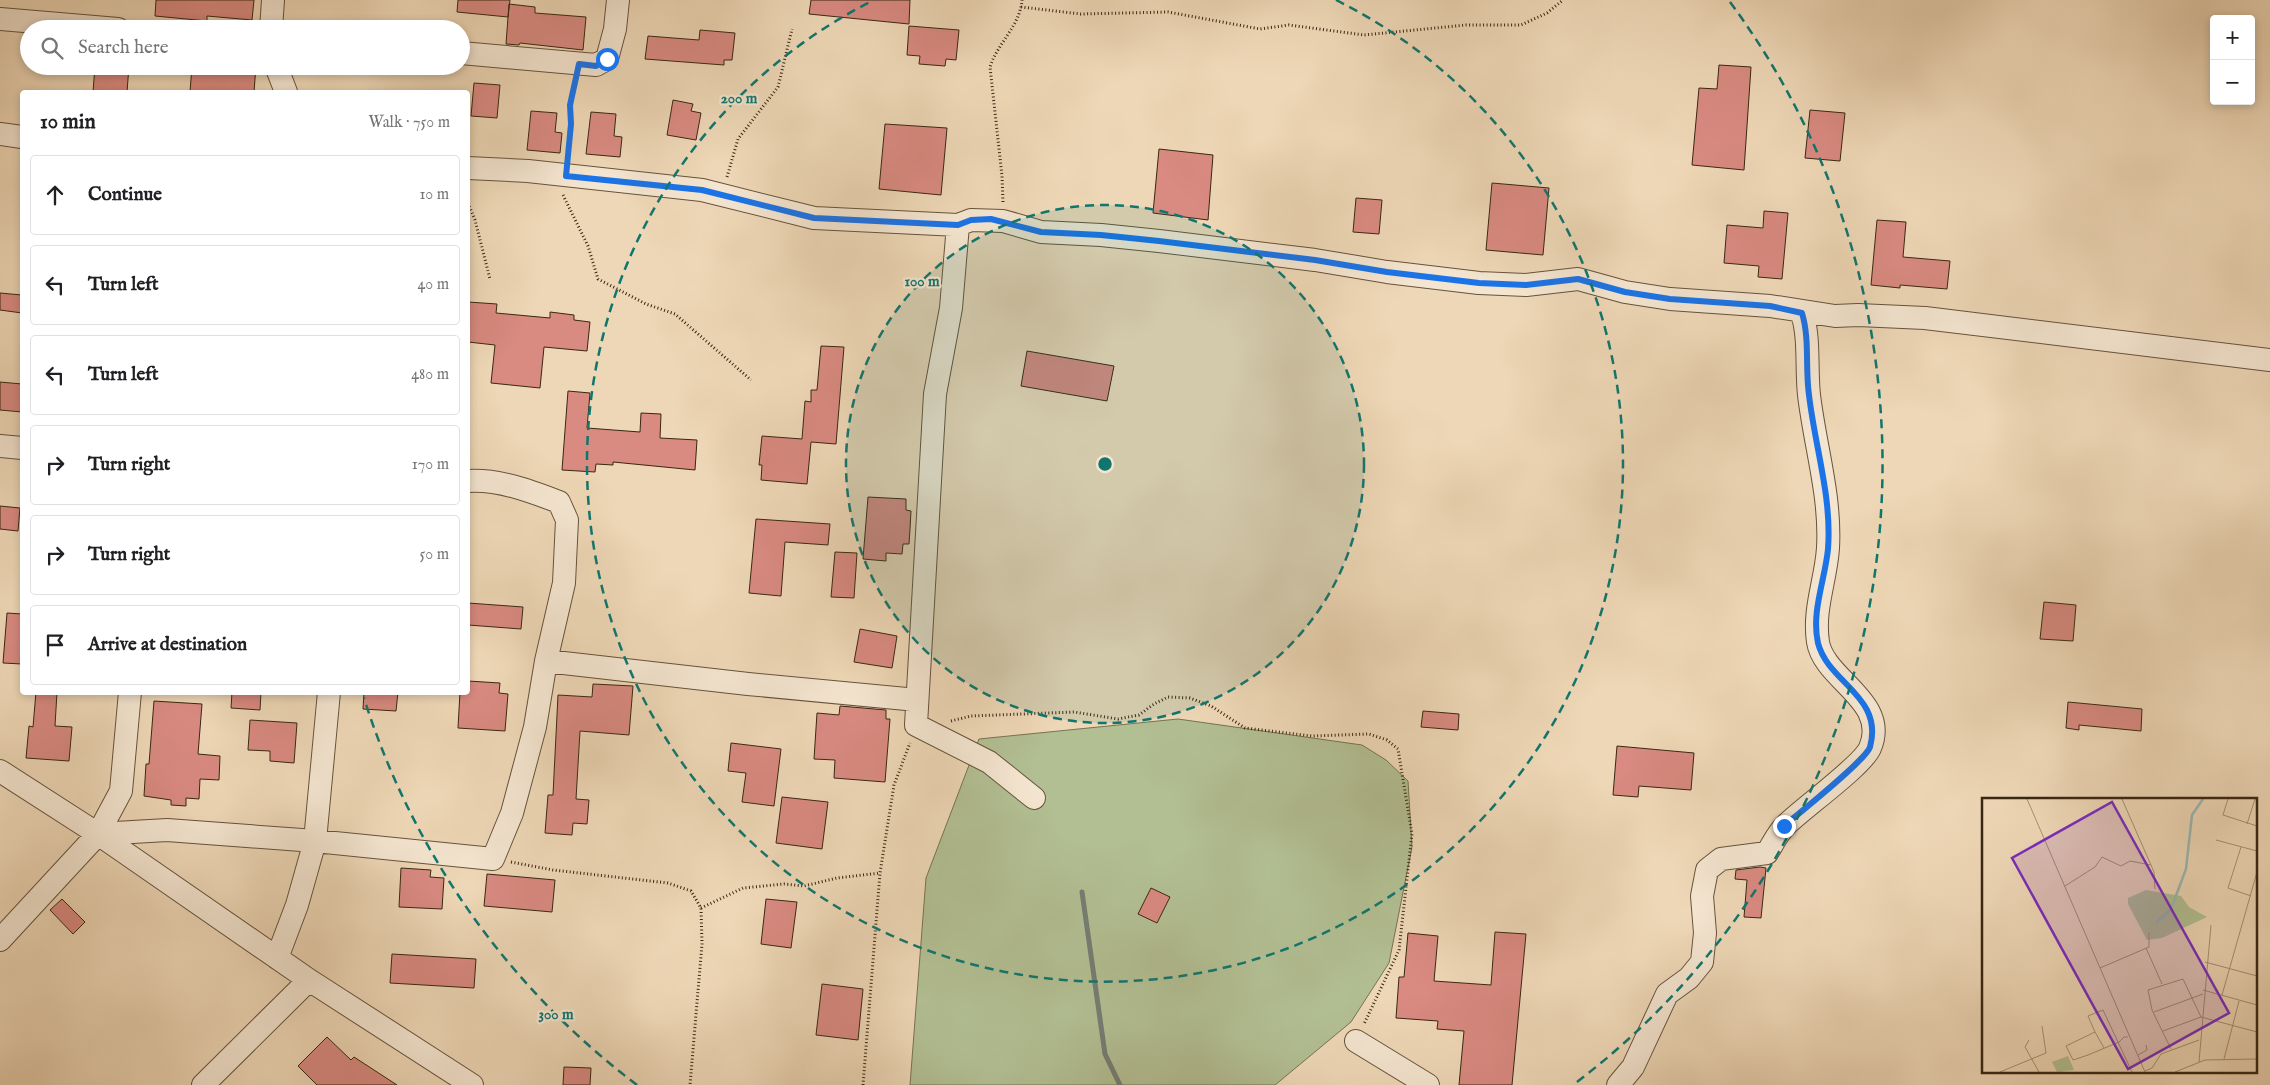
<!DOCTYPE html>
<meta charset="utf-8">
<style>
:root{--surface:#fff;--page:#f6f6f6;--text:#202124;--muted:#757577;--line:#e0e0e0}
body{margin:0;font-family:"IM FELL English",serif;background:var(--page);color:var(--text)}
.controls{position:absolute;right:15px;top:15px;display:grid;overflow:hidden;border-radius:5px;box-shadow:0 2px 8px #0003}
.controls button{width:45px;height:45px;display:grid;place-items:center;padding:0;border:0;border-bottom:1px solid var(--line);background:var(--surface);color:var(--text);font:25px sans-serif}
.stop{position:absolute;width:15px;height:15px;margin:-11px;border:4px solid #1a73e8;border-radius:50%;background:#fff}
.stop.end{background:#1a73e8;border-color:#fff;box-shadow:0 1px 5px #0008}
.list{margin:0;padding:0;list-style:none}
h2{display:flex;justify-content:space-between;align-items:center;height:65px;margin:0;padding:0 20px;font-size:21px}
h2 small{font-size:16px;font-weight:400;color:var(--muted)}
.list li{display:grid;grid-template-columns:32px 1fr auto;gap:15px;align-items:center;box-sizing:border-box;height:80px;margin:0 10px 10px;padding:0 10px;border:1px solid var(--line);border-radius:5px}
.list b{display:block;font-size:19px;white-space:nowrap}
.list em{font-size:16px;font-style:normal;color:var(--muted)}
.icon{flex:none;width:28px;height:28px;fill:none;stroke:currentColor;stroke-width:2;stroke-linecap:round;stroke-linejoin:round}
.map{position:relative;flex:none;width:2270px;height:1085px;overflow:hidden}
.search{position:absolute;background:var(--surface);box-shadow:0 2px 8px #0003;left:20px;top:20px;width:450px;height:55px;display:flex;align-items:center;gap:12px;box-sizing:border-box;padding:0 18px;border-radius:28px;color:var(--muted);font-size:19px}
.panel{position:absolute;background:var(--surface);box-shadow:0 2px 8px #0003;left:20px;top:90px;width:450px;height:605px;border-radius:5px}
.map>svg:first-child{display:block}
</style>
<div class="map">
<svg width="2270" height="1085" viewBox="0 0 2270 1085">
<rect width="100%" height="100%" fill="#eed7b6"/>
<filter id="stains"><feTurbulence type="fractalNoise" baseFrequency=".004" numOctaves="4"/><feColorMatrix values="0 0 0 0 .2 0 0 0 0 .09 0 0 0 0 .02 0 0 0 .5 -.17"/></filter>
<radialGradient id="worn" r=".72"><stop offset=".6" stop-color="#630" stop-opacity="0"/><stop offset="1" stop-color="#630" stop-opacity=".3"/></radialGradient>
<!-- green -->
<path fill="#b2bf93" stroke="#767352" d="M1178 719 1362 745 1386 760 1408 781 1412 847 1389 963 1351 1022 1275 1085H910L926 878 979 739Z"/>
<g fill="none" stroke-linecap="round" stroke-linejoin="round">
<!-- stream -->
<path stroke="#747e73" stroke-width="5" d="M1082 892 1105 1054 1120 1085"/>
</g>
<!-- building -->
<path fill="#d98a81" stroke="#392712" d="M156 0H254L252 20 207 16V21L155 16Z
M458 0H510L508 17 457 12Z
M811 0H910L909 24 809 14Z
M509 4 535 7V13L586 17 583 50 520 43 519 45 506 44Z
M909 26 959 30 956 60 946 59 945 66 919 64 920 56 907 55Z
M700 30 735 33 732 60H724V65L645 59 648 36 699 40Z
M1719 65 1751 67 1744 170 1692 165 1699 88 1717 89Z
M95 66H129L127 92H93Z
M192 66H256L254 92H190Z
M474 83 500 85 497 118 471 116Z
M673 100 693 104 691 111 701 113 696 140 667 135Z
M1810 110 1845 113 1840 161 1805 158Z
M531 111 557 113 555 132 562 133 560 153 527 150Z
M591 112 616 114 614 136 622 137 620 157 586 154Z
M885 124 947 128 941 195 879 189Z
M1159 149 1213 155 1208 220 1153 213Z
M1492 183 1549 188 1543 255 1486 250Z
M1356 198 1382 200 1379 234 1353 232Z
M1764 211 1788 213 1782 279 1758 277 1759 266 1724 263 1727 225 1763 228Z
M1877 220 1906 222 1903 257 1950 261 1947 289 1900 285V288L1871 285Z
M0 293 22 295V313L0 310Z
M468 302 497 304 496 313 550 318V312L574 315V320L590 322 587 351 544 347 540 388 491 383 495 345 468 342Z
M821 346 844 347 836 444 811 442 807 484 761 480 762 465H759L762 436 802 439 805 401 811 402V390H817Z
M1027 351 1114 366 1107 401 1021 386Z
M0 382 22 384V412L0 410Z
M568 391 590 393 587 428 640 432 641 413 661 414 660 438 697 440 695 470 613 462V465L596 464 595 472 562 470Z
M868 497 906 499V510L911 511 910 529 909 544H903L902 554 886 553V561L863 559Z
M0 506 20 508 18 531 0 529Z
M756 519 830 524 828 545 785 542 781 596 749 593Z
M835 552 857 553 854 598 831 597Z
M2044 602 2076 605 2073 641 2040 639Z
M468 603 523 607 521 629 468 625Z
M7 613 22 614V664L3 663Z
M860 629 897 636 892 668 854 662Z
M468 681 500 683 499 693 508 694 505 731 458 728 460 692H468Z
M593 684 633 686 629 735 580 731 576 799 589 800 587 824 573 823 572 835 545 833 548 795H553L558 695 592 697Z
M36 692H57L55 726 72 727 69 761 26 758 29 726 33 727Z
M232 692H261L260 710 231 708Z
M364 692H398L396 711 363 709Z
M154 701 202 704 198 754 220 756 219 780 200 779 199 799 186 798V806L171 805V800L144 796 146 764H149Z
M2068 702 2142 709 2141 731 2079 725V730L2066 728Z
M840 706 886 710V719H890L885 782 834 778 835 760 814 759 817 713 839 715Z
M1423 711 1459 714 1458 730 1421 727Z
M250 720 297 723 294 763 270 761V751L248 750Z
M731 743 781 749 774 806 742 802 746 773 728 771Z
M1617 746 1694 753 1691 790 1639 786 1638 797 1613 795Z
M782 797 828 802 822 849 776 843Z
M1760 867 1766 868 1761 918 1744 917 1747 880 1735 879 1736 870Z
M401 868 431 870 430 877 444 878 442 909 399 907Z
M487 874 555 880 552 912 484 906Z
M1151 888 1170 897 1157 923 1138 914Z
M62 899 85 922 73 934 50 910Z
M766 899 797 902 791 948 761 944Z
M1495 932 1526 934 1512 1085H1459L1464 1031 1437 1029 1438 1021 1396 1018 1399 977H1404L1408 933 1438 936 1434 981 1491 985Z
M392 954 476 959 474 988 390 983Z
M822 984 863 989 858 1040 816 1035Z
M327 1037 351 1060 354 1057 397 1085H317L298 1066Z
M564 1067 591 1068 590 1085H563Z"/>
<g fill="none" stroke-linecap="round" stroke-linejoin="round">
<defs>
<path id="minor" d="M0 19 118 29
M271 29 273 0
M461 53 596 65 607 59 615 29 618 0
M276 66 286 92
M0 134 22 137
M468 168 528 171 702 190 814 218 958 225 971 220 1003 221 1041 232 1101 235 1159 241 1315 260 1387 272 1479 283 1526 285 1578 279 1625 292 1670 299 1770 306 1835 316 1858 315 1925 318 2270 360
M958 225 951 308 935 394 916 725 989 762 1034 798
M0 446 22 448
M546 661 748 684 917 700
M0 771 98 834 309 980 472 1085
M98 834 167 830 315 841 493 859 512 813 535 727 546 661 564 583 567 520 559 502C530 491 499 479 468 481
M0 940 98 834 121 791 130 692
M277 958 297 905 315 841 329 692
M1356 1041 1428 1085
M203 1085 309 980
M1618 1085 1633 1067 1667 994 1689 978 1702 962 1705 933 1702 896 1707 870 1721 859 1767 853C1773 844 1778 832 1786 825 1803 808 1862 766 1870 748 1890 701 1824 680 1818 642 1813 609 1826 580 1828 548 1831 496 1815 446 1809 395 1806 367 1810 339 1802 313"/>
</defs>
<!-- minor casing -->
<use href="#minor" stroke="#66533b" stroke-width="24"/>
<!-- path -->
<path stroke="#392712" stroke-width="3" stroke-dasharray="1 2.5" stroke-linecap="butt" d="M1021 7 1081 14 1168 12 1260 29 1289 25 1364 35 1466 25H1521L1547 13 1563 0
M568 157C570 132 570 106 575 82
M727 177 738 139 778 87 792 29
M563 195 588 246 598 279 646 304 675 314 751 380
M1003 202 1002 176 990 67C997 44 1020 26 1022 0
M468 203 475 220 490 279
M951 721 971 716 1074 712 1118 719 1139 715 1154 704 1168 697 1190 698 1211 706 1245 728 1312 736 1369 734 1387 740 1398 749 1412 834 1399 950 1364 1024
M511 862 553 870 668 883 691 891 701 908 702 944 690 1085
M701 908 743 888 784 884 804 886 837 878 880 873
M863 1085 880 873 894 785 910 743"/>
<!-- minor -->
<use href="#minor" stroke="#f4e5d0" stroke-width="22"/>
</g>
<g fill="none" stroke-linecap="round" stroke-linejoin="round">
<!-- route -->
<path stroke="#1a73e8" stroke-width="6" d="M607 59 596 66 579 64 570 105 571 124 566 176 702 190 814 218 958 225 971 220 991 219 1041 232 1101 235 1159 241 1315 260 1387 272 1479 283 1526 285 1578 279 1625 292 1670 299 1770 306 1802 313C1810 340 1805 368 1809 395 1815 447 1832 497 1828 549 1825 580 1811 612 1818 643 1828 683 1884 696 1870 747 1866 760 1799 813 1784 826"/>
</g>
<!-- distance rings -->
<circle cx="1105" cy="464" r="259" fill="#0f766e" fill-opacity=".12"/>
<g fill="none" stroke="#0f766e" stroke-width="2.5" stroke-dasharray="9 6">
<circle cx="1105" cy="464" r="259"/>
<path d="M1336 0A518 518 0 1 1 874 0"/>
<path d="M637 1085A777 777 0 0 1 364 698M1730 2A777 777 0 0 1 1573 1085"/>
</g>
<!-- overview -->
<g transform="translate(1982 798)">
<rect width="275" height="275" fill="#eed7b6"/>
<path d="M164 92 199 98 207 109 225 119 180 140 165 142 146 106V100ZM86 258 92 272 75 274 70 264Z" fill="#b2bf93"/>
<path fill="none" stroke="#9bb8b4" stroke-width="2.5" d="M174 125 189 111 204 71 210 17 221 1"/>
<path fill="none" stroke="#a69174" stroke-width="1" d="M45 1 163 274M140 1 172 74 173 91M246 1 241 17 275 28M265 26 273 1M234 42 275 53M259 49 246 90 269 98M83 88 113 69 120 59 139 68 148 63 169 67M164 150 180 186M223 164 275 178M118 170 167 149V134M221 192 275 207M240 197 275 74M172 214 221 196M181 233 219 219 275 234M113 234 106 218 121 212 150 274M47 242 43 249 57 274M122 250 113 234 84 248 91 262 106 257 137 244 142 239H146M189 251 170 212 166 192 201 181 219 219M156 257 165 252 164 247M242 261 257 203M217 264 229 127M163 273 170 270 179 256 217 242M18 274 64 255 60 228M193 274 223 262 275 261"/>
<path fill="#7b2cbf" fill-opacity="0.15" stroke="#7b2cbf" stroke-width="2.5" d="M130 4 247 215 146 271 30 60Z"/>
<rect width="275" height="275" fill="none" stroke="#392712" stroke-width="2.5"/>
</g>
<circle cx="1105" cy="464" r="8" fill="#0f766e" stroke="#f4e5d0" stroke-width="2.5"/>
<g font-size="15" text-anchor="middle" font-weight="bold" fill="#0f766e" stroke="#f4e5d0" stroke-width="4.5" stroke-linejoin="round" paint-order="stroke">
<text x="739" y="103">200 m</text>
<text x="922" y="286">100 m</text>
<text x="556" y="1019">300 m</text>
</g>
<rect width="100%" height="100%" filter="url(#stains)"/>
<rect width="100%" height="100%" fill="url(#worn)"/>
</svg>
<div class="controls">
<button>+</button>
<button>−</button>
</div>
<div class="stop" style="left:607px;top:59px"></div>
<div class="stop end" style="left:1784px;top:826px"></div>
<div class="search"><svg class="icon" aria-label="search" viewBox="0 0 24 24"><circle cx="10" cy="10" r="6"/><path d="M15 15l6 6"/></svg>Search here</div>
<section class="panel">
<h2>10 min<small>Walk · 750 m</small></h2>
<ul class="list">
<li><svg class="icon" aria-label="ahead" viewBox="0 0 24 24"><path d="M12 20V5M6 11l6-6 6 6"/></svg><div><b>Continue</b></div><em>10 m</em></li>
<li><svg class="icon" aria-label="left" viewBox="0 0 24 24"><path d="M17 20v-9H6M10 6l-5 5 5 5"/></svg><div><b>Turn left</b></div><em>40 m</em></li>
<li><svg class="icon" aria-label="left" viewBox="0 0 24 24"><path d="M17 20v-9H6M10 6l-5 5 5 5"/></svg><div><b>Turn left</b></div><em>480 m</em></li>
<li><svg class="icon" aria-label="right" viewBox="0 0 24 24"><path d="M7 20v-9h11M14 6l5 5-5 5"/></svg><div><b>Turn right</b></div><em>170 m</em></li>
<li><svg class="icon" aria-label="right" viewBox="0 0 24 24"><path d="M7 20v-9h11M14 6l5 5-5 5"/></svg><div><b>Turn right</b></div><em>50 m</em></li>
<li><svg class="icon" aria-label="arrive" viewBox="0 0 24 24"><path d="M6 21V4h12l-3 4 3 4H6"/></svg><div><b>Arrive at destination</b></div></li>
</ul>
</section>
</div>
